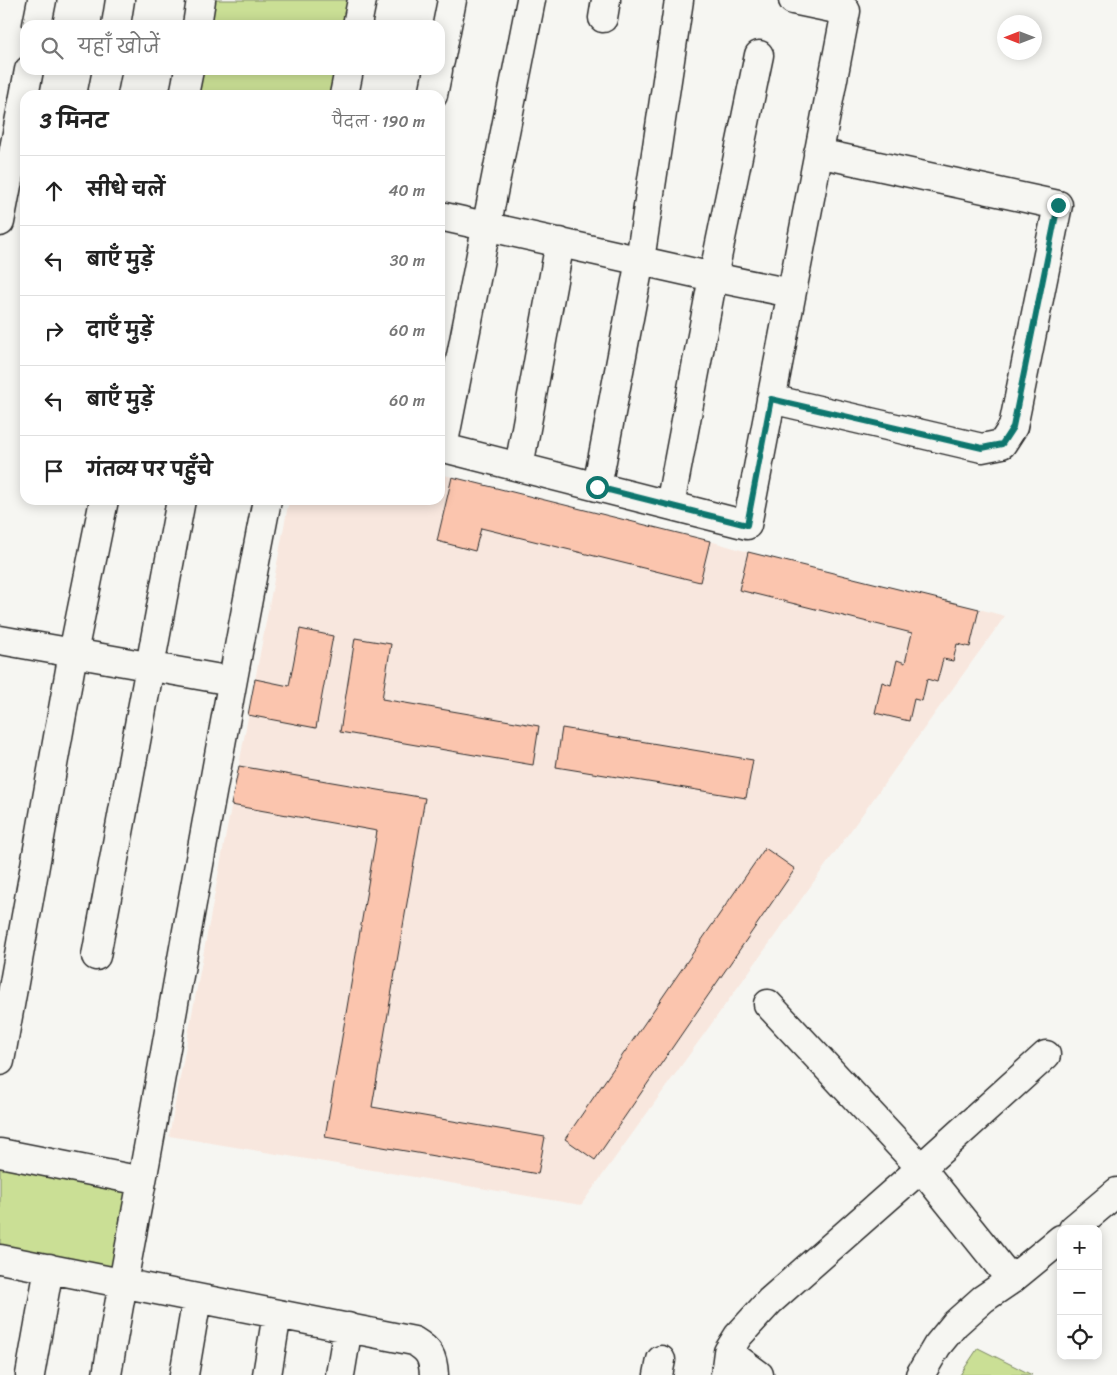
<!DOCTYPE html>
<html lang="hi">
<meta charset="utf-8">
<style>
:root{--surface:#fff;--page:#f6f6f6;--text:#222;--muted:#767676;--line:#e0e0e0}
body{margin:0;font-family:Sriracha,"Playpen Sans Deva",sans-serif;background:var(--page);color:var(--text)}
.controls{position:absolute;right:15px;bottom:15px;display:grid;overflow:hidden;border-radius:10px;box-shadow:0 2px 12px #0003}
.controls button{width:45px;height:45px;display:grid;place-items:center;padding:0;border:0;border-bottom:1px solid var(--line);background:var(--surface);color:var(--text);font:25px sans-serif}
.compass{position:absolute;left:997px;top:15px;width:45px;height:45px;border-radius:50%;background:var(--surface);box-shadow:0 2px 12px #0003;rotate:270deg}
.stop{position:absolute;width:15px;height:15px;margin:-11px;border:4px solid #0f766e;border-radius:50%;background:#fff}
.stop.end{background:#0f766e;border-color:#fff;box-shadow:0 1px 5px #0008}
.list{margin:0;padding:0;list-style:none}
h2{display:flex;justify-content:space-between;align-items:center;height:65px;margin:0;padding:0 20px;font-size:21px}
h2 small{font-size:16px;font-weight:400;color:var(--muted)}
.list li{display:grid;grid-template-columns:32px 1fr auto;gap:15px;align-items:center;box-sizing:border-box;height:70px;padding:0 20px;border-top:1px solid var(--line)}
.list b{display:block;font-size:19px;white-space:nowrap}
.list em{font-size:16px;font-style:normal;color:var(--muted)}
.icon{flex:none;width:28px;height:28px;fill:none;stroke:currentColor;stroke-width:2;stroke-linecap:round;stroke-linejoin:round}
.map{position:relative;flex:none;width:1117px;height:1375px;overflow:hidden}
.search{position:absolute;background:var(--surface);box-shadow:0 2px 12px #0003;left:20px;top:20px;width:425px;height:55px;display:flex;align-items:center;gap:12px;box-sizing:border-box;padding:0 18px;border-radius:15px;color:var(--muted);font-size:19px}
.panel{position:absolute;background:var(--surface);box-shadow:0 2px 12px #0003;left:20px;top:90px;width:425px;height:415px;border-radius:15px}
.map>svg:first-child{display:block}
</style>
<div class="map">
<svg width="1117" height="1375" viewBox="0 0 1117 1375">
<rect width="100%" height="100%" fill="#f6f6f2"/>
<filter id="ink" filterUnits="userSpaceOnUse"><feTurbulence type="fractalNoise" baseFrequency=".02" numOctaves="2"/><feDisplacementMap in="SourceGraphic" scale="10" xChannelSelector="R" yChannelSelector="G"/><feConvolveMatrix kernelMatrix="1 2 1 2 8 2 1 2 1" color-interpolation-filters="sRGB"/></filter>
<g filter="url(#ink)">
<!-- built -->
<path fill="#f8e7de" d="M440 474 710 541 748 552 979 609 1005 616 581 1205 169 1136 289 500H440Z"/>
<!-- green -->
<path fill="#cadf95" stroke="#7a8560" d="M208 0H368L363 25H203Z
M195 70H355L350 95H191Z
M0 1153 142 1181 122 1283 0 1259Z
M978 1348 1032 1375H960Z"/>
<!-- building -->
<path fill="#fbc5ae" stroke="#2b2b2b" d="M452 477 710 541 700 582 481 528 475 551 437 541Z
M748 552 979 609 970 647 957 644 953 661 943 659 937 682 927 679 922 701 914 699 909 721 875 713 882 682 891 685 897 660 905 663 912 633 739 590Z
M300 629 333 636 316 728 248 715 255 679 289 686Z
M355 638 391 644 382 699 539 726 533 765 340 732Z
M562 728 753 760 746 798 556 767Z
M239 766 425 798 372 1107 545 1137 538 1174 325 1137 377 831 231 805Z
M765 848 795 869 595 1160 565 1139Z"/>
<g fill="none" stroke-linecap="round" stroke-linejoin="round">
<defs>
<path id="minor" d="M603 18 606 0
M37 25 42 0
M116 25 120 0
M197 25 201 0
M357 25 362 0
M440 61 452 0
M102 95 107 70
M184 95 189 70
M344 95 349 70
M433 95 438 70
M440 216 713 277 791 293
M0 222 29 70
M771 399 982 448 1002 444 1013 427 1058 205 818 153
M440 447 747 525 846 11 793 0
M443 447 531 0
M519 467 560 242
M597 487 640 260 679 0
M670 505 713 277 759 55
M0 640 232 681
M96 956 181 500
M768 1004 921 1168 1011 1280
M0 1061 73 653 104 500
M0 1153 142 1181
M1073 1229 1117 1192
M0 1259 414 1341C429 1350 433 1356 434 1375
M728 1352 759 1375
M30 1375 49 1268
M107 1375C122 1282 141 1190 157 1098 193 898 228 699 267 500
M184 1375 197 1298
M267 1375 277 1314
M340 1375 348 1327
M658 1375 661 1360
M725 1375 728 1352 738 1336 770 1301 921 1168 1046 1055
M920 1375 937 1346 955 1324 983 1299 1011 1280 1061 1239"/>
</defs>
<!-- minor casing -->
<use href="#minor" stroke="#2b2b2b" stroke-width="31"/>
<!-- minor -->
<use href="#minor" stroke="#f6f6f2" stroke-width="28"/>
</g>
</g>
<g fill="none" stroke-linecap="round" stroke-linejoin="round" filter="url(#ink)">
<!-- route -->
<path stroke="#0f766e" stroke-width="6" d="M597 487 747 525 771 399 982 448 1002 444 1013 427 1058 205"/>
</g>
</svg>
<div class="controls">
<button>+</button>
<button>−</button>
<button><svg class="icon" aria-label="locate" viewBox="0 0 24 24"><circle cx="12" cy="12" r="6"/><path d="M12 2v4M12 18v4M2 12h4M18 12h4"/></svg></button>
</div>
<svg class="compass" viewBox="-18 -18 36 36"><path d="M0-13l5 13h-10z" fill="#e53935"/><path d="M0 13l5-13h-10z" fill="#767676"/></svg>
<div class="stop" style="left:597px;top:487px"></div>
<div class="stop end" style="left:1058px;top:205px"></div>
<div class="search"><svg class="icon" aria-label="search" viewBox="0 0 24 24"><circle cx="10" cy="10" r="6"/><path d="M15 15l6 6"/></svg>यहाँ खोजें</div>
<section class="panel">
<h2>3 मिनट<small>पैदल · 190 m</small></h2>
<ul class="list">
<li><svg class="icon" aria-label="ahead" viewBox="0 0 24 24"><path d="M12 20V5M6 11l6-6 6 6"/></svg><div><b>सीधे चलें</b></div><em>40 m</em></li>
<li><svg class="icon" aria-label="left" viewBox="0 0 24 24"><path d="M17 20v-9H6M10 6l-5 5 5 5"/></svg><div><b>बाएँ मुड़ें</b></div><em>30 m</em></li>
<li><svg class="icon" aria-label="right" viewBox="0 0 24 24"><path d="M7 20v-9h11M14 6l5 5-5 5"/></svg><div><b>दाएँ मुड़ें</b></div><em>60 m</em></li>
<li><svg class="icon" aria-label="left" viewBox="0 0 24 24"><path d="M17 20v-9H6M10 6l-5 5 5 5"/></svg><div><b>बाएँ मुड़ें</b></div><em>60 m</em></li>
<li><svg class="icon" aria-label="arrive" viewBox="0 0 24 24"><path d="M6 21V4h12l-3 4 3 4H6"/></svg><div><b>गंतव्य पर पहुँचे</b></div></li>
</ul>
</section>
</div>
